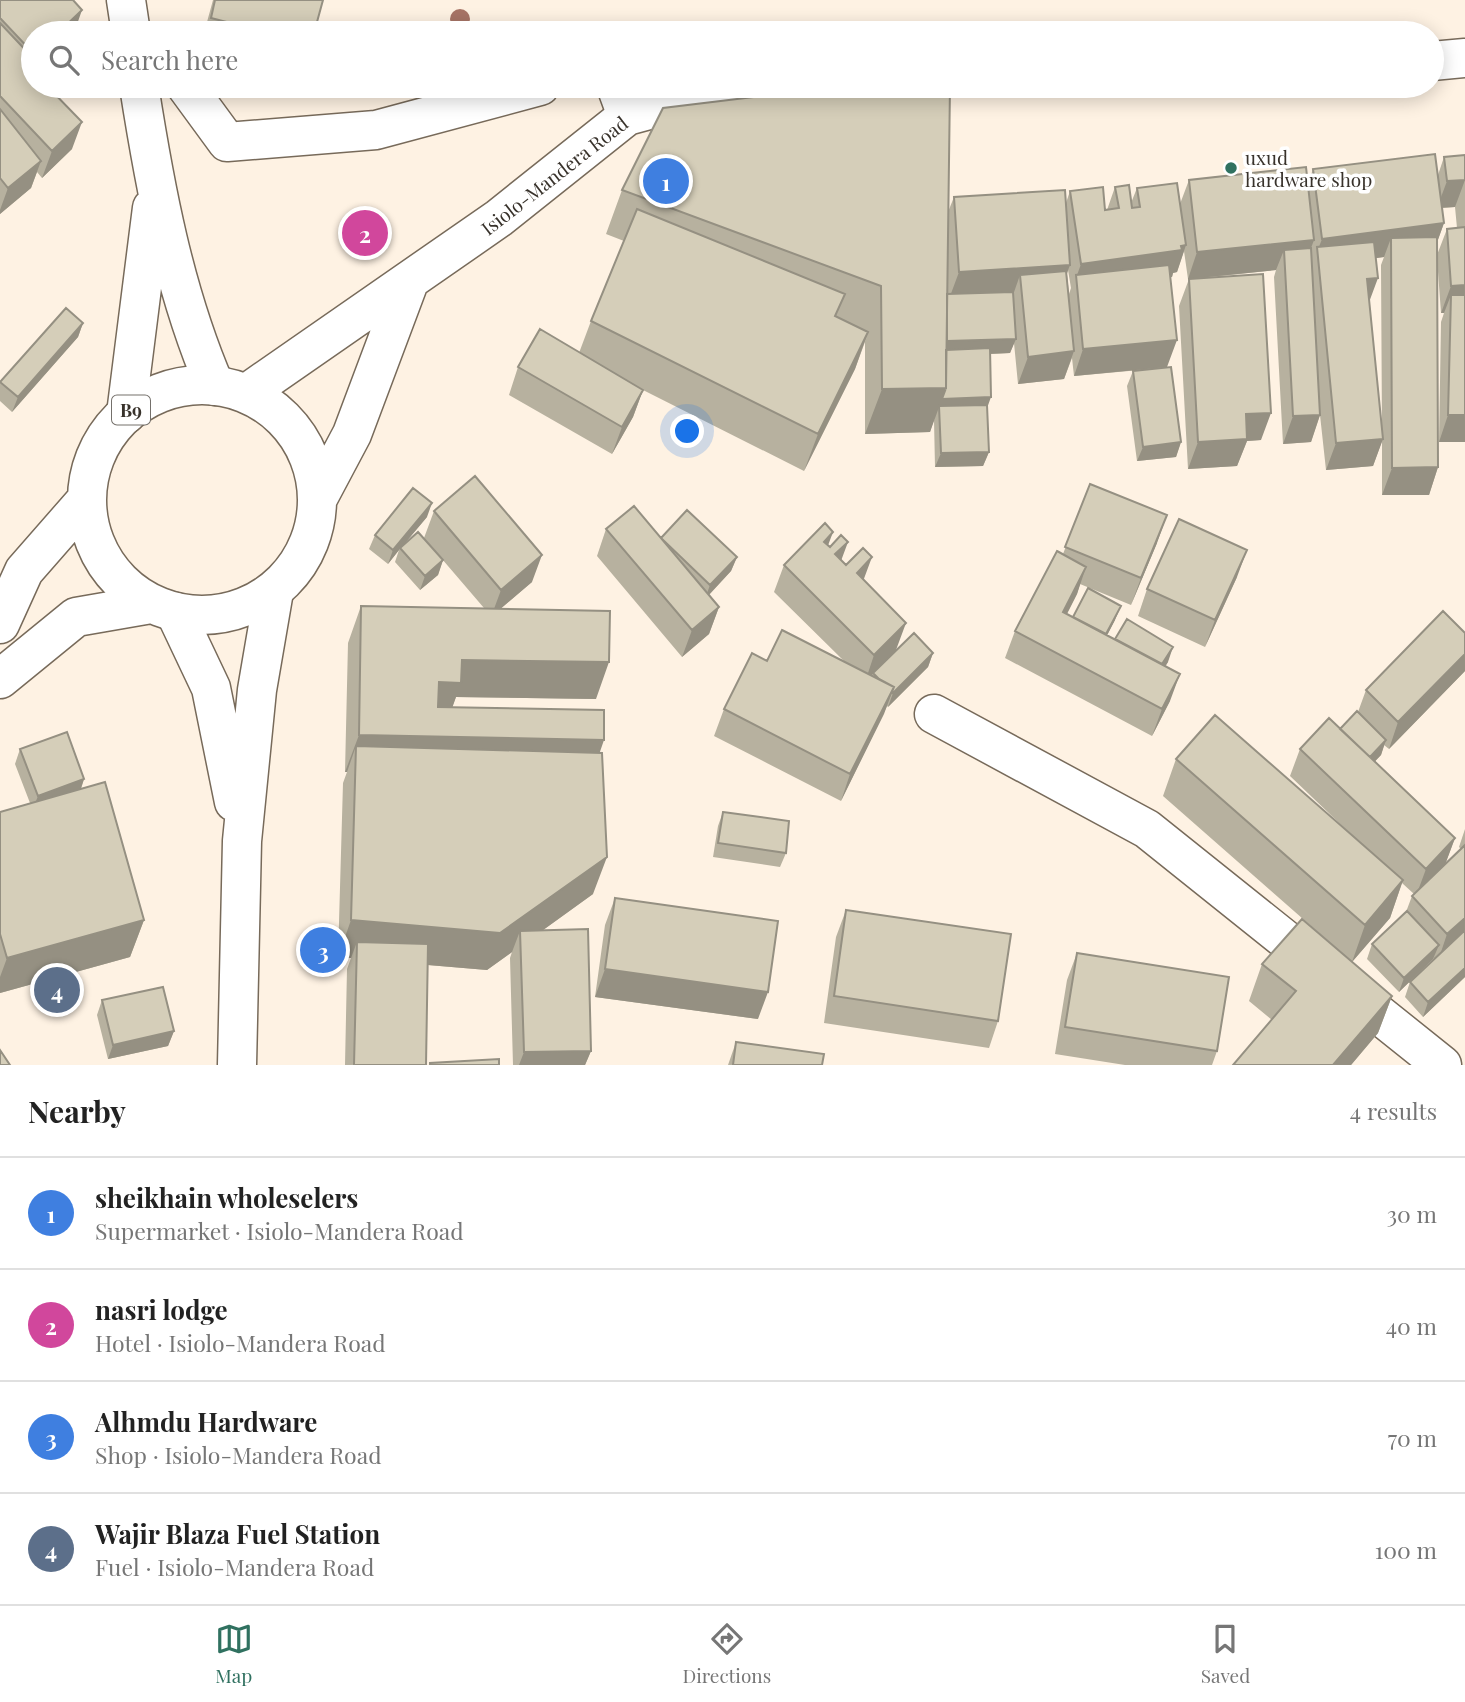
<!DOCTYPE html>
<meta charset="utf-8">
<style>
:root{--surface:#fff;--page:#f6f6f6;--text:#222;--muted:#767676;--line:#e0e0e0;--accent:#307160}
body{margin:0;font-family:"Playfair Display",serif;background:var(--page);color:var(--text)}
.you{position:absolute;left:688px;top:432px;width:24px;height:24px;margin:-18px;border:5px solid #fff;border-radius:50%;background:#1a73e8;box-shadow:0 0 0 10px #1a73e833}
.badge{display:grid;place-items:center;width:46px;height:46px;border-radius:50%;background:var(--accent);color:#fff;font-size:23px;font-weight:700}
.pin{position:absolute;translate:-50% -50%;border:4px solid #fff;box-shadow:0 2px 7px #0006}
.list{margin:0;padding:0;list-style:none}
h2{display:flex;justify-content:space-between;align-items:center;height:91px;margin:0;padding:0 28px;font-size:30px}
h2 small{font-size:23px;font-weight:400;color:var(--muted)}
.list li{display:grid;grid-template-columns:46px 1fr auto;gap:21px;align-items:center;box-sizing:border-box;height:112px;padding:0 28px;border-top:2px solid var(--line)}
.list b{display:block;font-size:26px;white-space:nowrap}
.list p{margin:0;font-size:23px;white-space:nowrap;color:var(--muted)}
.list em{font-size:23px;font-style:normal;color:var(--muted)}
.icon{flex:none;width:38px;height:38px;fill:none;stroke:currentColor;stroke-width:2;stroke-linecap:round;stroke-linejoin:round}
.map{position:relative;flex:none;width:1465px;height:1065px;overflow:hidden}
.search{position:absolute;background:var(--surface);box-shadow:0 4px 18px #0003;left:21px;right:21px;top:21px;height:77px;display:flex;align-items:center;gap:18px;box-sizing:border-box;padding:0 24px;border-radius:38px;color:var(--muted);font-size:26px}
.sheet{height:539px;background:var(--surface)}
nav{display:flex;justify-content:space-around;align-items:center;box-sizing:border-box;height:98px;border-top:2px solid var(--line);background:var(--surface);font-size:19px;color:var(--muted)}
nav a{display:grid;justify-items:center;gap:4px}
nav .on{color:var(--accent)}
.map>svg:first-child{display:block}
</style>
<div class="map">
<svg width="1465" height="1065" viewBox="0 0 1465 1065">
<rect width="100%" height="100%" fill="#fef2e3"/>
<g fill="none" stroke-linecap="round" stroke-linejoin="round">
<defs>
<path id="minor" d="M186 86 227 142 376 130 540 86
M616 86 627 116
M175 612 211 688 234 802
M934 714 1147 829 1442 1065
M237 1065 242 841 257 690 274 591"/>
<path id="tertiary" d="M126 0 131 33
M139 86C155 188 174 291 215 386
M126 414 152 208"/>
<path id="trunk" d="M1432 61 1465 58
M87 500a115 115 0 1 1 230 0a115 115 0 1 1-230 0Z
M247 393 499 218 627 116 697 97 794 86
M317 500 352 434 409 282
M0 624 24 571 87 499
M0 679 76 617 151 604"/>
</defs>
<!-- minor casing -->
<use href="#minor" stroke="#776a5a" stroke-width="41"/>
<!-- tertiary casing -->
<use href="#tertiary" stroke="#776a5a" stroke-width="41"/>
<!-- trunk casing -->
<use href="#trunk" stroke="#776a5a" stroke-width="41"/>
<!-- minor -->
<use href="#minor" stroke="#fff" stroke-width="38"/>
<!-- tertiary -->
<use href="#tertiary" stroke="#fff" stroke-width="38"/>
<!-- trunk -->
<use href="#trunk" stroke="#fff" stroke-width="38"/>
</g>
<!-- trees -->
<circle fill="#a77466" cx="460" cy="19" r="10"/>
<!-- wall -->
<path fill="#b7b19f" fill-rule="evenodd" d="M0 0 33 33V86L72 149 42 178 37 172 31 188 0 214Z
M213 0H323L314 33H204Z
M1465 155V442H1439L1441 322 1444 313H1441L1437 258 1438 467 1429 495H1382V441L1373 466 1326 470 1320 415 1311 442 1283 444 1274 277 1276 270 1193 279 1261 440 1247 441 1237 466 1188 469 1179 306 1189 279H1188L1184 251 1177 272 1173 273 1172 277H1170L1167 367 1181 442 1176 457 1137 461 1127 386 1133 371 1162 368 1074 376 1072 358 1064 379 1018 384 1014 343 1010 353 990 354 987 408 989 452 983 466 935 467 934 420 936 413 930 432 865 434V342L855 369 804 471 643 390 633 417 612 454 509 395 518 367 579 353 591 321 624 241 606 234 622 190 948 212 954 197 1066 203 1070 191 1105 210H1107L1115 187 1131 203 1137 188 1180 204 1189 180 1308 184 1313 169 1438 175 1444 157ZM1455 207 1457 228 1447 229 1437 255V242L1444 223 1442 208ZM1384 257 1381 265 1382 431 1369 301 1376 258ZM1068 270 1071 288 1069 294 1067 274Z
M83 323 78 337 12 412 0 401V382Z
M1090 484 1157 543 1131 605 1080 584 1077 594 1067 614 1073 617 1115 620 1107 635 1168 662 1165 666 1170 701 1152 736 1005 658 1015 631 1063 554Z
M434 511 532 582 501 608 596 699 456 697 452 707 599 753 593 894 543 930 591 1051 585 1065H513L510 958 512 952 487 970 428 965 426 1065H345L347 969 351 958 338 957 343 783 347 772H345L348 643 361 606 484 608 424 538Z
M427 517 404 544 443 560 438 575 420 590 395 562 399 550 388 564 369 549 375 535Z
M606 529 661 538 737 557 731 571 709 595 719 607 709 634 682 657 597 556Z
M828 546 841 560 864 580 896 650 933 653 928 667 888 707 887 706 841 801 714 736 724 709 767 661H844L774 592 784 565Z
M1237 577 1205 647 1138 616 1147 589Z
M1465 633V671L1389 749 1384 745 1381 755 1375 761 1455 838 1445 864 1461 849 1459 847 1465 829V977L1423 1017 1405 997 1410 982 1435 959 1434 958 1399 992 1367 959 1372 944 1406 912 1412 896 1414 894 1402 883 1390 918 1352 962 1392 996 1378 1033 1351 1065H1233L1272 1020 1249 1001 1262 964 1352 962 1163 796 1176 759 1357 840 1290 776 1300 749 1340 729 1358 712 1366 690Z
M20 749 84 779 81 789 144 920 130 957 0 993V812L30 803 15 764Z
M723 812 786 853 780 867 713 857 718 826Z
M615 898 758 1019 595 997 605 925Z
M846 910 998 1021 989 1048 824 1023 836 937Z
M1077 953 1217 1051 1212 1065H1125L1055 1054 1067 980Z
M102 1000 174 1031 168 1046 108 1059 97 1015Z
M736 1042 822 1065H728Z"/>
<!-- shaded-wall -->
<path fill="#959082" d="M82 10 74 33H58Z
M82 122 72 149 42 178 52 151Z
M41 161 31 188 0 214V210L8 188Z
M1465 180 1455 207 1437 208 1447 181Z
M1444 223 1434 251 1391 238 1384 257 1319 266 1317 252 1322 239Z
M1314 240 1304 267 1284 250 1276 270 1188 279 1197 252Z
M1186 245 1177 272 1173 273 1172 277 1077 290 1076 278 1081 264Z
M1070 265 1060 292 1020 275 1013 295 949 299 959 272Z
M1378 278 1368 305 1367 279Z
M1465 285V311L1451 295 1444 313H1441L1451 286Z
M83 323 78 337 12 412 18 397Z
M868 332 855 369 804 471 818 434Z
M1016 339 1010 353 942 356 947 341Z
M1177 340 1167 367 1074 376 1083 349Z
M1074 351 1064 379 1018 384 1028 357Z
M946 388 930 432 865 434 882 389Z
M643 390 633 417 612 454 622 427Z
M991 397 986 411 939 406 936 413 942 399Z
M1271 413 1261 440 1247 441 1237 466 1188 469 1198 442 1246 414Z
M1320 415 1311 442 1283 444 1293 416Z
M1448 415H1465V442H1439Z
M1383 439 1373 466 1326 470 1336 443Z
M1181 442 1176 457 1137 461 1143 447Z
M989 452 983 466 935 467 941 453Z
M1438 467 1429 495H1382L1392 468Z
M432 503 427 517 401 548H400L399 550 388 564 393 550Z
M1167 515 1157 543 1131 605 1141 578Z
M833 532 823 559 824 542Z
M848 542 838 569 835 554Z
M1247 550 1237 577 1205 647 1215 620Z
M542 555 532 582 491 617 501 590Z
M737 557 731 571 705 599 710 585Z
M872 557 862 584 857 573Z
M443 560 438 575 420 590 425 576Z
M1086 567 1077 594 1054 639 1063 612Z
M1121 606 1115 620 1097 655 1102 640Z
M719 607 709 634 682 657 692 630Z
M906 623 896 650 865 682 874 655Z
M1173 647 1168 662 1152 688 1157 673Z
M933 653 928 667 888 707 893 693Z
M1465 654V671L1389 749 1398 722Z
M462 660 609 662 596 699 456 697 448 720H425L439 682Z
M1180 674 1170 701 1152 736 1162 709Z
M894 687 884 714 841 801 850 774Z
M359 735 604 740 591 778 356 746 347 772H345Z
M1386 740 1381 755 1363 774 1368 759Z
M84 779 79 794 32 811 38 796Z
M1455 838 1445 865 1416 896 1426 869Z
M607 857 593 894 521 946 520 931 512 952 487 970 357 959V942L351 958 338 957 351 920Z
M1403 880 1390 918 1352 962 1365 925Z
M1465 918V935L1438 961 1447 934Z
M144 920 130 957 0 993V977L7 958Z
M1439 945 1433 959 1399 992 1404 978Z
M1465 968V977L1423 1017 1428 1002Z
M605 969 768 992 758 1019 595 997Z
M1392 996 1378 1033 1351 1065H1333Z
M174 1031 168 1046 108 1059 113 1045Z
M591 1051 585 1065H519L524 1052Z"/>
<!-- building -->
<path fill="#d5ceb9" stroke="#959082" stroke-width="2" d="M0 0H73L82 10 58 33H33V53L0 18Z
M215 0H323L314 33H269L211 18Z
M0 23 33 58V86H47L82 122 52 151 0 96Z
M843 86H950L946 388 882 389 881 286 622 190 663 108Z
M0 109 41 161 8 188 0 178Z
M1435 154 1444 223 1322 239 1313 169Z
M1465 155V180L1447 181 1444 157Z
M1306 167 1314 240 1197 252 1189 180Z
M1177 183 1186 245 1181 246 1182 250 1081 264 1070 191 1103 187 1105 210 1119 208 1115 187 1129 185 1132 208 1140 207 1137 188Z
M1065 190 1070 265 959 272 954 197Z
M637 209 845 294 835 316 868 332 818 434 591 321Z
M1465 227V285L1451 286 1447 229Z
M1437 237 1438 467 1392 468 1391 238Z
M1374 242 1378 278 1367 279 1383 439 1336 443 1317 247Z
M1311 248 1320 415 1293 416 1284 250Z
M1169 265 1177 340 1083 349 1076 275Z
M1066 271 1074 351 1028 357 1020 275Z
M1263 274 1271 413 1246 414 1247 439 1198 442 1189 279Z
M1013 292 1016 339 947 341V294Z
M1451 295H1465V415H1448Z
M66 308 83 323 18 397 0 382Z
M540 329 643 390 622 427 518 367Z
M990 348 991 397 942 399 946 388V350Z
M1171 367 1181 442 1143 447 1133 371Z
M987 405 989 452 941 453 939 406Z
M475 476 542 555 501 590 434 511Z
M1090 484 1167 515 1141 578 1065 547Z
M413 488 432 503 393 550 375 535Z
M634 506 719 607 692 630 606 529Z
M687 510 737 557 710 585 661 538Z
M1179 519 1247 550 1215 620 1147 589Z
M825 523 833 532 824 542 830 547 841 535 848 542 835 554 846 565 863 548 872 557 857 573 906 623 874 655 784 565Z
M418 532 443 560 425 576 400 548Z
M1057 551 1086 567 1063 612 1180 674 1162 709 1015 631Z
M1088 588 1121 606 1106 634 1073 617Z
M361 606 610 611 609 662 462 660 461 683 439 682 438 707 604 710V740L359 735Z
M1443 611 1465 633V654L1398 722 1366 690Z
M1127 619 1173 647 1162 664 1115 639Z
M782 630 894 687 850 774 724 709 752 653 767 661Z
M914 633 933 653 893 693 892 692 894 687 879 679 873 673Z
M1357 711 1386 740 1370 757 1340 729Z
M1215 715 1403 880 1365 925 1176 759Z
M1329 718 1455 838 1426 869 1300 749Z
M67 732 84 779 38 796 20 749Z
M356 746 602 753 607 857 500 933 351 920Z
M105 782 144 920 7 958 0 934V812Z
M723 812 789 821 786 853 718 843Z
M1465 845V918L1447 934 1412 896Z
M615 898 778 921 768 992 605 969Z
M846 910 1011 934 998 1021 834 996Z
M1407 911 1439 945 1404 978 1372 944Z
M1302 919 1392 996 1333 1065H1233L1296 991 1262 964Z
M588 929 591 1051 524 1052 520 931Z
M1465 930V968L1428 1002 1410 982Z
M357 942 428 944 426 1065H354Z
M1077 953 1229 977 1217 1051 1065 1027Z
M163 987 174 1031 113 1045 102 1000Z
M736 1042 824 1054 822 1065H733Z
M0 1050 10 1065H0Z
M499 1059V1065H430V1063Z"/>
<!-- markers -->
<circle fill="#307160" stroke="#fff" stroke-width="2.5" cx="1231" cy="168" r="7"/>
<g text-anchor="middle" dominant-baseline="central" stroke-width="7" stroke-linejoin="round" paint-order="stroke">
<!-- shield labels -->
<rect fill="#fff" stroke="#74706b" stroke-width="2" x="112" y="395.5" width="38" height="29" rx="5"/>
<g font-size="18" font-weight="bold" fill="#38322b">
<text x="131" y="410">B9</text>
</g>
<!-- poi labels -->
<g font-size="19" fill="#38322b" stroke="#fff" text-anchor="start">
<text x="1245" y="157">uxud<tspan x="1245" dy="22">hardware shop</tspan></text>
</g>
<!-- street labels -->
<g font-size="19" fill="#38322b" stroke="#fff">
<text transform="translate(554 175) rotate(-38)">Isiolo-Mandera Road</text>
</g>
</g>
</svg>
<div class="you"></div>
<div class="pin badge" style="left:666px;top:181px;background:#3f7fe0">1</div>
<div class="pin badge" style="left:365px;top:233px;background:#d1479c">2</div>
<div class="pin badge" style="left:323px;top:950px;background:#3f7fe0">3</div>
<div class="pin badge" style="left:57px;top:990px;background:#5c6f8a">4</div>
<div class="search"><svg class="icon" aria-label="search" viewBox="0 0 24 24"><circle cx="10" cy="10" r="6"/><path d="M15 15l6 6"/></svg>Search here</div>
</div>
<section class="sheet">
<h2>Nearby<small>4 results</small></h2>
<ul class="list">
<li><span class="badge" style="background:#3f7fe0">1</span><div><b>sheikhain wholeselers</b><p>Supermarket · Isiolo-Mandera Road</p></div><em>30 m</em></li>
<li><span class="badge" style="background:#d1479c">2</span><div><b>nasri lodge</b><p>Hotel · Isiolo-Mandera Road</p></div><em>40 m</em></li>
<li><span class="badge" style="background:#3f7fe0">3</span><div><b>Alhmdu Hardware</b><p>Shop · Isiolo-Mandera Road</p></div><em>70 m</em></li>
<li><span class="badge" style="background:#5c6f8a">4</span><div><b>Wajir Blaza Fuel Station</b><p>Fuel · Isiolo-Mandera Road</p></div><em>100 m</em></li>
</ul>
</section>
<nav>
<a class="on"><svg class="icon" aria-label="map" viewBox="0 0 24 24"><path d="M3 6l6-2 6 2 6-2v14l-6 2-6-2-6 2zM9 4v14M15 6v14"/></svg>Map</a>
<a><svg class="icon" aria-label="directions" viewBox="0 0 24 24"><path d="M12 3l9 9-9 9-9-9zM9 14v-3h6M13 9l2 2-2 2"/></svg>Directions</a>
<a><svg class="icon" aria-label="saved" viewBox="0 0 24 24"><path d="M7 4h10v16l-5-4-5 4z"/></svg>Saved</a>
</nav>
